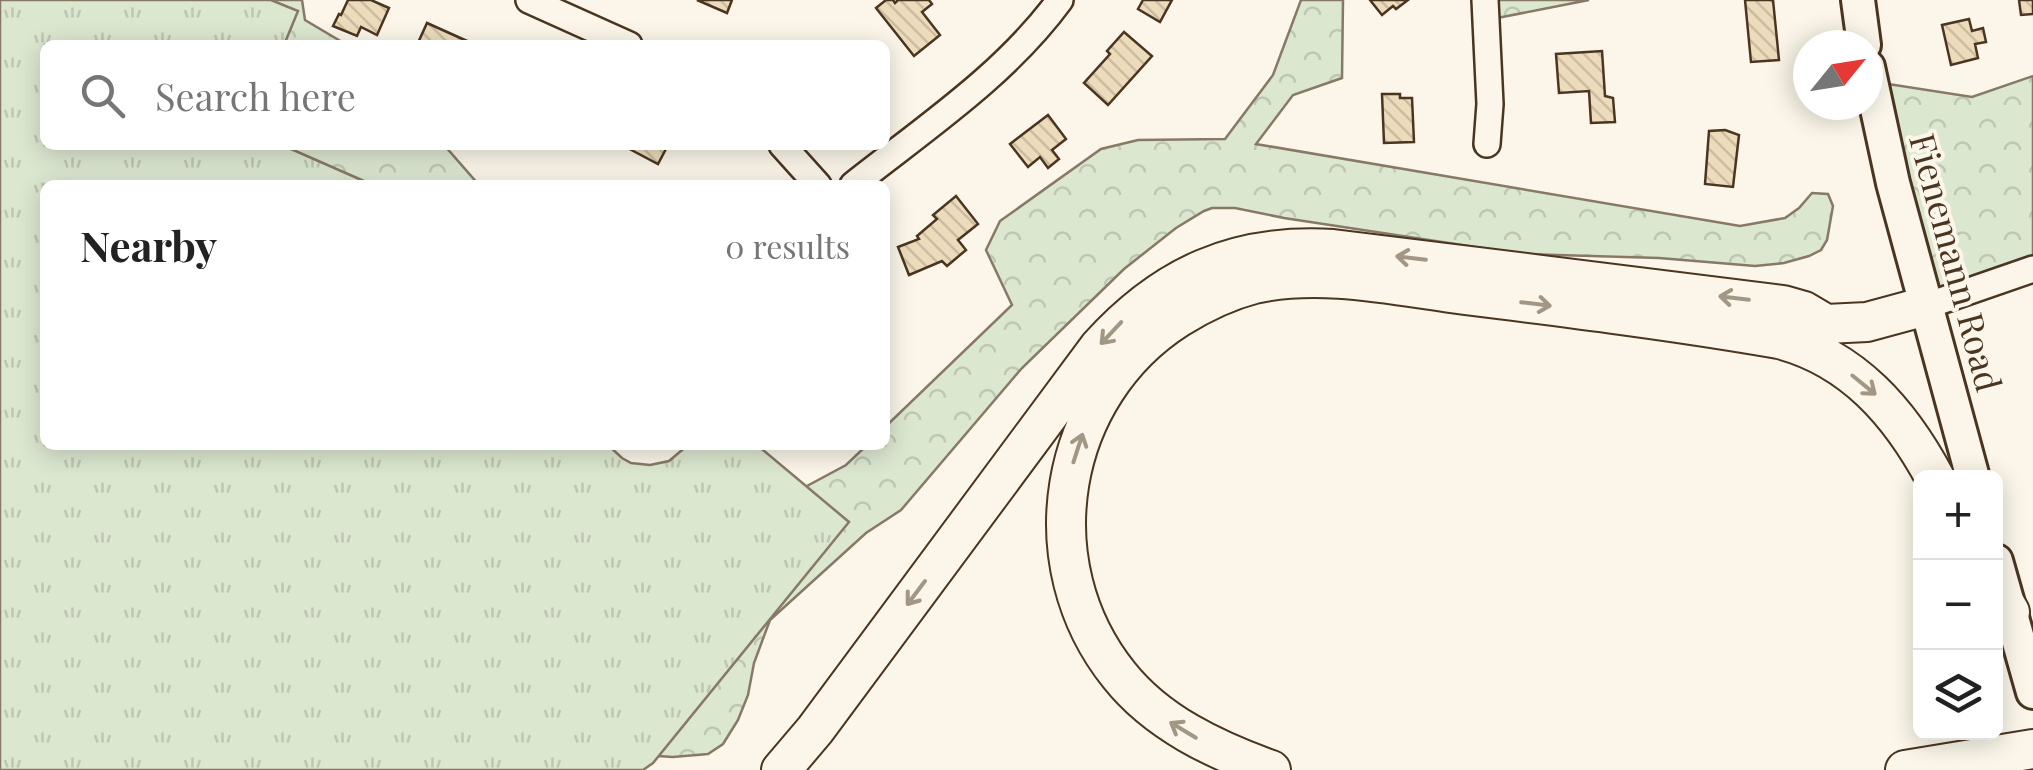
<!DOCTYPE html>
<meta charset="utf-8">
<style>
:root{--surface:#fff;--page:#f6f6f6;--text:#222;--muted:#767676;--line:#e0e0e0}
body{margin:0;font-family:"Playfair Display",serif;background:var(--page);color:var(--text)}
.controls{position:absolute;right:30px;bottom:30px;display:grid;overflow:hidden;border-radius:15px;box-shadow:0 5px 25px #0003}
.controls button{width:90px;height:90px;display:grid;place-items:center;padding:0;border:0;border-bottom:2px solid var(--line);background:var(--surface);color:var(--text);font:50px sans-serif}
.compass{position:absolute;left:1793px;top:30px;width:90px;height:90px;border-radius:50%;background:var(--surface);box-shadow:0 5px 25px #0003;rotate:60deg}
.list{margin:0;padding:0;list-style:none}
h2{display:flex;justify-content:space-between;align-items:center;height:130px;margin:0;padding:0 40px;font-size:42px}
h2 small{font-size:32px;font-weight:400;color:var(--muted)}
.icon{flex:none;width:55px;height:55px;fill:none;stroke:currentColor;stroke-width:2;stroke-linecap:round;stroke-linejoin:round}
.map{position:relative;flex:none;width:2033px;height:770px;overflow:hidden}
.search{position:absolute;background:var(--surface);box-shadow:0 5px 25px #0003;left:40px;top:40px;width:850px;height:110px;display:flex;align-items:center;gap:25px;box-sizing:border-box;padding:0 35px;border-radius:15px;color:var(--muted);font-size:38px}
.panel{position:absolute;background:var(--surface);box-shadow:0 5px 25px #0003;left:40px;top:180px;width:850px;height:270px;border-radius:15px}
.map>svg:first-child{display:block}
</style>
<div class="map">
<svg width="2033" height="770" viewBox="0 0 2033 770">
<defs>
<pattern id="forest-crowns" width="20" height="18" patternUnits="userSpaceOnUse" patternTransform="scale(2.5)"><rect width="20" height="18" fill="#dce7d0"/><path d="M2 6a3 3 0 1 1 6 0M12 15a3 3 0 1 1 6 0" fill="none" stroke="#bec7b2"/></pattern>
<pattern id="park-tufts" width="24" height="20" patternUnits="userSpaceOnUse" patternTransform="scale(2.5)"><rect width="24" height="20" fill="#dce7d0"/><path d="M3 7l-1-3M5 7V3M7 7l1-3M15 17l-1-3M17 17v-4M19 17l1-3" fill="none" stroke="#bec7b2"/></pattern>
<pattern id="building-back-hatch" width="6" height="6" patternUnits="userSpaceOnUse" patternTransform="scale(2.5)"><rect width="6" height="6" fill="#ecdcbc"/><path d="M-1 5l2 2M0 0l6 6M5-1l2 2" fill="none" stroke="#ccbda1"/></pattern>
</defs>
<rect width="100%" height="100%" fill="#fbf6e9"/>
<!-- forest -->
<path fill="url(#forest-crowns)" stroke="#887966" stroke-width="2.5" d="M0 0H302L305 20 347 45H45V145H444L479 185H45V445H608L626 480 792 494 846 465 867 445H885V427L1012 305 986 250 1000 221 1101 149 1138 140 1225 139 1273 75 1301 0H1343L1342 78 1293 95 1256 144 1740 226 1785 218 1799 208 1812 193 1828 194 1833 206 1827 240 1821 250 1809 256 1784 263 1755 266 1659 258 1521 254 1284 218 1235 208H1212L1204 211 1176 228 1124 269 1022 368 901 510 866 533 770 620 754 663 748 695 738 720 723 744 708 754 673 757 657 756 0 482Z
M1485 0H1589L1487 20Z
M2033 76V266L1926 306 1869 81 1972 97Z"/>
<!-- park -->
<path fill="url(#park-tufts)" stroke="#887966" stroke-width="2.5" d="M0 0H271L298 11 284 45H45V145H282L373 185H45V445H608L622 458 631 463 650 465 669 461 688 445H757L849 522 653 763 643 770H0Z"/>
<!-- building -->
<path fill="url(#building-back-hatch)" stroke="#4a3520" stroke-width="2.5" d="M348 0H371L389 8 377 35 361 27 357 36 333 26 339 14 341 15Z
M697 0H732L727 13Z
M886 0H893L895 3 898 0H929L932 4 922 12 940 35 914 56 876 8Z
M1143 0H1172L1160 22 1138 9Z
M1370 0H1408L1396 9 1393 6 1382 15Z
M1745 0H1773L1779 60 1751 62Z
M2019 0H2033V14L2021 15Z
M1969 19 1972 31 1983 28 1986 42 1975 44 1978 58 1951 65 1942 25Z
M427 23 476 45H417Z
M1124 32 1152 56 1108 105 1084 83 1110 54 1107 51Z
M1602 51 1605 96 1613 98 1615 122 1591 123 1589 91 1559 93 1556 54Z
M1382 94H1400V98H1412L1414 142 1384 143Z
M1048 115 1066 139 1052 150 1059 159 1048 168 1040 157 1028 167 1010 144Z
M1725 130 1739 135 1733 187 1705 184 1709 131Z
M622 145H668L658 164Z
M956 196 978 224 958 240 966 250 947 266 942 261 909 275 898 247 919 239 917 236 937 219 933 215Z"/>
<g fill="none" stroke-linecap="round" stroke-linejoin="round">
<defs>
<path id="minor" d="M529 0 629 45
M1485 0 1490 104 1487 144
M782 145 818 185
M853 185C925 128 1005 75 1060 0
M1926 306 2033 269"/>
<path id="major" d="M1858 0 1864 45
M1868 67 1893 183 1973 478
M1996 561 2033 692"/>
<path id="highway" d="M1806 333 1826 324 1867 322 1926 306
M1996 588 2010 612
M781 770 815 730 1099 347C1164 275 1236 243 1333 249L1783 305 1804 311 1826 324
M1271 770C1215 750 1157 723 1119 675 1029 563 1057 395 1178 318 1202 303 1227 291 1254 284 1322 269 1396 286 1465 295 1570 308 1675 321 1779 339 1853 358 1900 413 1935 478
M1905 770 2033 749"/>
</defs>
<!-- minor casing -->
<use href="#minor" stroke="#4a3520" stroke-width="30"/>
<!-- major casing -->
<use href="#major" stroke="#4a3520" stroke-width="38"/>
<!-- highway casing -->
<use href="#highway" stroke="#4a3520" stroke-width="42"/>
<!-- minor -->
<use href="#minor" stroke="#fbf6e9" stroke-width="25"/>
<!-- major -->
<use href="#major" stroke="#fbf6e9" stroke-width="32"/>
<!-- highway -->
<use href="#highway" stroke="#fbf6e9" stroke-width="38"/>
</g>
<!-- one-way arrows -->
<defs><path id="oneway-shaft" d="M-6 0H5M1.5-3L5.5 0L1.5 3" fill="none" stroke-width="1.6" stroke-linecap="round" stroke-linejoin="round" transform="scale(2.5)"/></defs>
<g stroke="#a29684">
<use href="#oneway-shaft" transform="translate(1411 258) rotate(-173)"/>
<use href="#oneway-shaft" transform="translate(1734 298) rotate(-173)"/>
<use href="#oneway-shaft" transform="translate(1536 304) rotate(7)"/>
<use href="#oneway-shaft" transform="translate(1111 333) rotate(133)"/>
<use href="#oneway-shaft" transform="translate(1864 385) rotate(39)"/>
<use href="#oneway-shaft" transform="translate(1078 448) rotate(-72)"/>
<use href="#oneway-shaft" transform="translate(916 593) rotate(127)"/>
<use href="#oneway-shaft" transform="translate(1183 730) rotate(-149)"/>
</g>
<g text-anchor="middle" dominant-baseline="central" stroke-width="8" stroke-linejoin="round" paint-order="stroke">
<!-- street labels -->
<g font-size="35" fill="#4a3520" stroke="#fbf6e9">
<text transform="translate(1957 262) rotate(75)">Fienemann Road</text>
</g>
</g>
</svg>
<div class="controls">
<button>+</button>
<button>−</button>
<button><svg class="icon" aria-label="layers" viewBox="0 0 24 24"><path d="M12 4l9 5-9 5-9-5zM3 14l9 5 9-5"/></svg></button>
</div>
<svg class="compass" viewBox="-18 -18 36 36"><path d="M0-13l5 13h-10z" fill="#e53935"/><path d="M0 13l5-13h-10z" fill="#767676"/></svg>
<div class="search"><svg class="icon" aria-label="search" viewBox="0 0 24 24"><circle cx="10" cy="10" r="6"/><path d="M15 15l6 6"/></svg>Search here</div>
<section class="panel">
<h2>Nearby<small>0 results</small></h2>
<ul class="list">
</ul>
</section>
</div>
